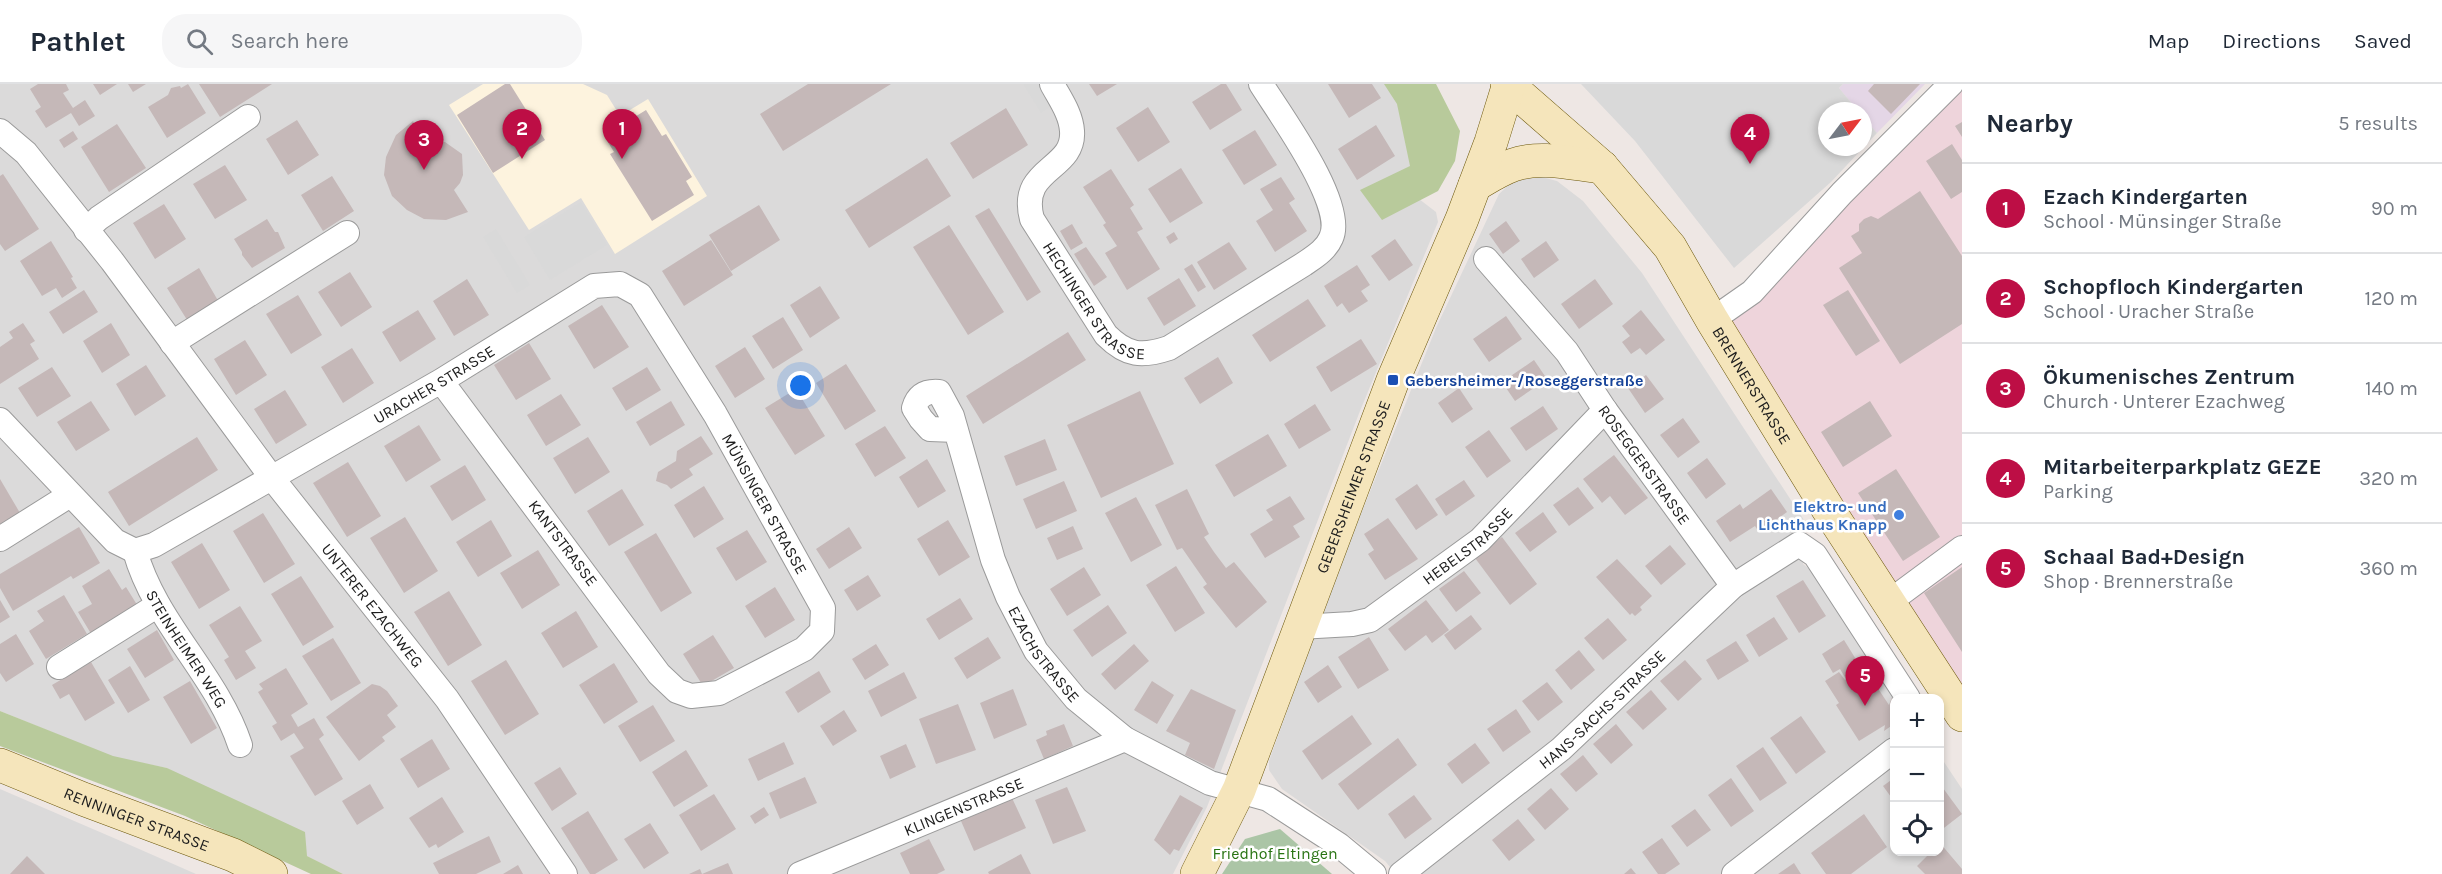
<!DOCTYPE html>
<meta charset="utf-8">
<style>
:root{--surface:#fff;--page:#f6f6f7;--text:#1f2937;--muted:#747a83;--line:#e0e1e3;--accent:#bd0e45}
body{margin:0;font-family:Karla,sans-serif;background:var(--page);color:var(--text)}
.controls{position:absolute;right:18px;bottom:18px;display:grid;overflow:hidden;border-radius:12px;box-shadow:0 3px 9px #0003}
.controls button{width:54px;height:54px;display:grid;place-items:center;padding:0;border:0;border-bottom:2px solid var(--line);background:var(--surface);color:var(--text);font:30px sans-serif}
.compass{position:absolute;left:1818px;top:18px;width:54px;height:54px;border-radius:50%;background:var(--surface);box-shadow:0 3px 9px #0003;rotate:58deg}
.you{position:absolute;left:801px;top:302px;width:21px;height:21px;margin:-15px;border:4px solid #fff;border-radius:50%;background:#1a73e8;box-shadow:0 0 0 9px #1a73e833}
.badge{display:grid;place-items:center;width:39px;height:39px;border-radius:50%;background:var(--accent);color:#fff;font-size:20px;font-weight:700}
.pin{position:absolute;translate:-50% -50px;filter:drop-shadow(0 2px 3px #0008)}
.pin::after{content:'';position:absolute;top:32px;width:21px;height:18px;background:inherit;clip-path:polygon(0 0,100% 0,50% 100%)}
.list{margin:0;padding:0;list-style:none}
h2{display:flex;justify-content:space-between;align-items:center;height:78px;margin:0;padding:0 24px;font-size:26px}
h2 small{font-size:20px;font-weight:400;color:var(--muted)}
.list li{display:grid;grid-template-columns:39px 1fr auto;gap:18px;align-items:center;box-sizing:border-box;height:90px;padding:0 24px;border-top:2px solid var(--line)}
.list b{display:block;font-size:22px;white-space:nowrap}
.list p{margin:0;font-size:20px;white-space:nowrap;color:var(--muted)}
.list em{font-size:20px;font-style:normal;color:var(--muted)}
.icon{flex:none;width:33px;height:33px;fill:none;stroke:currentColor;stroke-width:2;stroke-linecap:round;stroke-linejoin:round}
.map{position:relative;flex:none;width:1962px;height:790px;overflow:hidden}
header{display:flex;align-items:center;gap:36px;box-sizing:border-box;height:84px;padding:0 30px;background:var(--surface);border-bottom:2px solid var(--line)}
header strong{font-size:28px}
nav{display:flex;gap:33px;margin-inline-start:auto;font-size:21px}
.search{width:420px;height:54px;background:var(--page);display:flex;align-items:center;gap:15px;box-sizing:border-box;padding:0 21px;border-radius:24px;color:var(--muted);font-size:22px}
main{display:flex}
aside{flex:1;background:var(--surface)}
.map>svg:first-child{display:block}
</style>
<header>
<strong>Pathlet</strong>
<div class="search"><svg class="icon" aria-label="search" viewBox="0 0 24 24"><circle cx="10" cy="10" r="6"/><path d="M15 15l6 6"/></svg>Search here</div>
<nav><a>Map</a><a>Directions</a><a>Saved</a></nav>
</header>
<main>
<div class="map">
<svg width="1962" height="790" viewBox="0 0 1962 790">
<rect width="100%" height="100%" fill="#eee7e4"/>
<!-- residential -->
<path fill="#dbdada" d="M0 0H1401L1429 54 1406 105 1436 128 1438 138 1360 327 1207 723 1173 790H343L307 772 167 684 113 673 0 627Z
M1534 91 1557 97 1583 117 1642 189 1804 436 1803 480 1815 489 1894 614V768H1940V672L1962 705V790H1396L1385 777 1282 705 1269 686V677L1334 497 1436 244 1499 110 1514 96Z
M0 705 130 761 196 790H0Z"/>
<!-- commercial -->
<path fill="#eed4db" d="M1962 0V631L1712 236Z"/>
<!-- industrial -->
<path fill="#e4d6e6" d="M1843 0H1925L1877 49 1863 33V27H1858L1839 4Z"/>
<!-- education -->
<path fill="#fdf3de" d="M483 0H583L607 11 620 32 648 15 707 112 615 170 581 114 529 146 449 21Z"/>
<!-- forest -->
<path fill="#b8ca9b" d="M1384 0H1436L1460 47 1455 77 1438 107 1382 136 1360 106 1410 82 1397 20Z
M0 627 113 672 167 684 305 748 307 772 343 790H311L185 732 0 662Z"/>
<!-- cemetery -->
<path fill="#abc5a6" d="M1280 745 1332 790H1222L1245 755Z"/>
<!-- parking -->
<path fill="#d9d9d9" d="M1023 0H1039L1053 21 1041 29Z
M1581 0H1843L1839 4 1858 27H1827V63H1863V33L1877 49 1831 98 1734 184 1635 57Z
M581 118 607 161 550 196 524 153Z
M496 145 530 201 517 209 483 153Z"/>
<!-- building -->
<path fill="#c5b8b8" d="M38 0H66L69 6 63 9 73 24 85 16 95 32 79 42 71 29 46 44 35 27 41 23 30 5Z
M93 0H117L100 11Z
M128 0H146L133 8Z
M188 0 206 29 167 54 148 23 168 11 171 4 180 2 181 4Z
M199 0H272L220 33Z
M505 0H510L545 56 493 89 457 31Z
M808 0H891L783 67 760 30Z
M1089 0H1117L1097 12Z
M1221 0H1226L1242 26 1210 46 1192 18Z
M1328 0H1372L1381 14 1349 34Z
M1874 0H1920L1891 30 1868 7Z
M1148 23 1170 58 1138 78 1116 44Z
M1006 24 1028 61 973 95 950 59Z
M646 26 662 52 666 50 692 93 686 97 694 111 652 137 610 70 614 68 606 55 612 52 607 44 623 35 625 39Z
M297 36 319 71 288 91 266 55Z
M413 37 427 60 445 58 462 70 463 91 460 99 454 106 468 128 446 136 424 135 407 126 392 112 384 91 386 73 396 51Z
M1962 38V53L1955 42Z
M117 40 146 84 109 108 81 63Z
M1376 41 1395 72 1357 96 1338 65Z
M1255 46 1277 81 1244 101 1222 66Z
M73 47 78 55 64 64 59 56Z
M1952 60 1962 76V108L1951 115 1926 77Z
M927 74 951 112 869 164 845 126Z
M225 81 247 116 215 135 193 100Z
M1181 84 1203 119 1170 139 1148 105Z
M1111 85 1134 121 1130 124 1143 145 1137 148 1160 185 1127 206 1105 169 1117 162 1103 141 1106 139 1083 103Z
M3 90 39 145 5 167 0 160V92Z
M332 92 354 127 323 147 301 111Z
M1281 93 1295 115 1289 119 1307 147 1275 168 1256 137 1273 126 1260 105Z
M1920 107 1962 172V240L1900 280 1839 184 1862 169 1851 152 1859 147V140L1864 135 1871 132 1878 135Z
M164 120 186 155 155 175 133 139Z
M759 121 780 156 731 187 709 151Z
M989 124 1041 208 1027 217 975 132Z
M267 135 275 148H278L285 164 252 184 242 171V168L234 155Z
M1506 137 1520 157 1503 170 1489 150Z
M1072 140 1083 159 1071 166 1060 147Z
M949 141 1004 228 968 251 913 163Z
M1174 148 1178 155 1170 160 1166 153Z
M1395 155 1413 181 1389 197 1371 172Z
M711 156 733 191 684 222 662 187Z
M51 157 73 193 71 194 77 204 62 214 56 204 42 212 20 177Z
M1546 157 1559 176 1534 194 1521 175Z
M1229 158 1247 185 1214 206 1197 178Z
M1086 163 1107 193 1094 202 1074 170Z
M1192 180 1206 203 1198 208 1184 185Z
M1357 181 1370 201 1361 207 1368 217 1349 229 1342 219 1337 223 1324 202Z
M199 184 220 220 189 239 167 204Z
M350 188 372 223 341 243 318 208Z
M1179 194 1196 222 1164 242 1147 214Z
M467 195 489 231 454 252 433 217Z
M1595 195 1613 220 1579 245 1561 220Z
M820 202 840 234 810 254 790 221Z
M84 206 98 228 63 250 49 228Z
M1848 206 1880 257 1856 272 1823 221Z
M298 211 322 251 291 270 266 230Z
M1308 215 1326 242 1270 278 1252 251Z
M602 221 629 263 594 285 568 242Z
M418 226 436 255 400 278 382 248Z
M1641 226 1665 256 1646 271 1640 264 1631 270 1622 258 1630 252 1622 242Z
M1506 232 1522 255 1489 278 1473 255Z
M783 233 803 266 773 285 752 252Z
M23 239 35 257 30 260 39 275 0 300V263L13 254 9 248Z
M111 239 130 271 102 289 83 257Z
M1068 248 1086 276 983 340 966 312Z
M1361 255 1377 280 1331 308 1316 283Z
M245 256 267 291 236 311 214 275Z
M529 259 551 295 516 316 494 281Z
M745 263 765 295 735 314 715 282Z
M352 264 374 299 343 319 321 283Z
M1218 273 1233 299 1200 320 1184 294Z
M1534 276 1547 295 1515 317 1502 298Z
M846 280 876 327 845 346 816 299Z
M146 281 166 312 135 332 116 300Z
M52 283 71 312 37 333 18 304Z
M647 283 661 306 626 327 612 304Z
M1646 291 1664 315 1645 329 1628 304Z
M1459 304 1473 325 1452 339 1438 319Z
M796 305 825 352 795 371 765 324Z
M285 306 307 341 276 360 254 325Z
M1140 307 1174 380 1101 414 1067 341Z
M561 310 581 341 546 362 527 331Z
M91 317 110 346 76 367 57 338Z
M671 317 685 341 650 362 636 338Z
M1870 317 1892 352 1843 383 1821 348Z
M1315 320 1331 346 1299 365 1284 340Z
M1543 322 1558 345 1526 367 1510 344Z
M1683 334 1700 358 1678 374 1660 351Z
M419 341 441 376 406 398 384 362Z
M885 342 906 374 875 393 855 360Z
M1489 346 1511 377 1487 394 1465 363Z
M1268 350 1287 382 1234 413 1215 381Z
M701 352 713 370 689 385 693 391 671 405 667 401 656 397 658 388 676 377 677 367Z
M197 353 218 386 129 442 108 408Z
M588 353 610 388 575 410 553 374Z
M1045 355 1057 386 1016 402 1004 372Z
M1614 371 1648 414 1625 431 1610 412 1602 419 1583 395Z
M1707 374 1726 400 1706 415 1687 389Z
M927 375 946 407 918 424 899 393Z
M348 378 381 432 347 453 313 399Z
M465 381 486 416 452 437 430 402Z
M1896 385 1940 453 1903 477 1858 409Z
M0 395 20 429 0 441Z
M1464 396 1475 412 1446 432 1435 415Z
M1064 397 1077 427 1036 445 1023 415Z
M1417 400 1438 431 1416 446 1395 415Z
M704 402 724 435 694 454 674 421Z
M1578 403 1594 424 1569 442 1553 421Z
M622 405 644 441 609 462 587 427Z
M1187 405 1209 450 1204 453 1214 468 1226 484 1234 478 1267 518 1236 544 1203 503 1207 500 1182 464 1177 466 1155 421Z
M1771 405 1787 428 1759 448 1755 442 1730 458 1716 437 1740 420 1743 425Z
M1290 412 1305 435 1293 442 1300 453 1265 474 1250 450 1273 436 1266 426Z
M1136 413 1162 461 1131 478 1105 429Z
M1543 428 1557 448 1530 468 1515 449Z
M263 429 295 480 264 499 233 447Z
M405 433 438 487 404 509 370 454Z
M1388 434 1418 475 1385 496 1368 470 1374 466 1364 450Z
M491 436 512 472 478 493 456 458Z
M948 436 970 473 939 492 917 455Z
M1073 442 1083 465 1057 476 1047 454Z
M79 443 100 479 73 495 71 492 13 527 0 504V490Z
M849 443 862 464 829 485 816 465Z
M747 446 767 478 736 497 716 464Z
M656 449 692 509 661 528 624 468Z
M1502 453 1537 500 1510 521 1475 474Z
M202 459 230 506 199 525 171 478Z
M1670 461 1686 480 1661 501 1645 482Z
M538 466 560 501 522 525 500 489Z
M1617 475 1652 512 1640 523 1642 526 1635 532 1632 529 1630 531 1596 493Z
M1176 482 1205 529 1175 548 1146 501Z
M1084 483 1101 511 1067 532 1050 505Z
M1962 483V568L1924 509Z
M109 485 122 506 126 503 139 524 93 553 78 528 92 520 82 502Z
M1464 487 1481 509 1456 528 1439 505Z
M868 491 881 512 857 527 844 506Z
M301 492 334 543 303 562 271 510Z
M1803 496 1826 532 1799 549 1776 512Z
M775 503 795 536 765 554 745 522Z
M449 507 482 561 448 582 414 528Z
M64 511 87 550 46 575 29 547 44 537 37 527Z
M960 514 973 535 939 556 926 535Z
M0 516 10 533 0 539Z
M1426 516 1449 546 1432 559 1426 551 1405 567 1388 545Z
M1108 521 1127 549 1092 573 1073 546Z
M240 522 262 557 245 567 256 584 236 596 224 576 229 573 209 541Z
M576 527 598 563 563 584 541 549Z
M1471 531 1482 545 1455 566 1444 551Z
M1774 533 1788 555 1759 573 1746 551Z
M1608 534 1627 556 1603 576 1584 554Z
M157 546 174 576 145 594 127 565Z
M16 550 34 580 6 598 0 589V560Z
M713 551 734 584 703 602 683 570Z
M988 553 1001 574 967 595 954 574Z
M1369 553 1389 586 1358 605 1338 573Z
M333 554 361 599 331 617 302 572Z
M1844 556 1862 585 1865 583 1872 595 1881 597 1879 606 1889 621 1892 613 1894 617V640L1884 647 1885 641 1859 657 1836 621 1839 619 1825 597 1839 588 1845 596 1846 595 1840 585 1833 589 1822 570Z
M1736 557 1749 577 1718 596 1706 576Z
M876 560 889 581 865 596 852 575Z
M1134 560 1149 577 1115 606 1101 590Z
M1579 566 1595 586 1571 606 1555 586Z
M506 576 539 630 505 651 471 597Z
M1685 576 1702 595 1678 617 1660 597Z
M91 578 115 619 85 637 69 610 60 615 52 601Z
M614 579 638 618 604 640 579 601Z
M1328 581 1342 603 1318 619 1304 598Z
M130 582 150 616 128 629 108 596Z
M286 584 308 620 291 631 298 643 314 634 324 651 319 655 343 695 315 712 290 672 304 664 294 649 281 657 272 642 277 639 258 608 263 605 259 600Z
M819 587 831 608 798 629 785 608Z
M904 588 917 614 881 633 868 607Z
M190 597 217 644 191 660 163 613Z
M1152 597 1174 611 1157 640 1134 626Z
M1547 598 1563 618 1538 637 1522 617Z
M372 600 380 602 387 607 398 622 387 631 396 643 382 653 385 657 359 677 326 633Z
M1013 605 1027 641 994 655 980 619Z
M1191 605 1236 626 1214 685 1185 671 1190 659 1166 647Z
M1651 606 1667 625 1643 646 1626 628Z
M958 620 976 666 936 680 919 635Z
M653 621 675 657 640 678 618 642Z
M1516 625 1531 648 1503 668 1487 645Z
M844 626 857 647 833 662 820 642Z
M1352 631 1372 660 1322 696 1302 667Z
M1801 632 1826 668 1796 690 1770 654Z
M1064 640 1073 662 1044 675 1036 656 1047 651 1046 647Z
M1616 640 1633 661 1611 680 1593 660Z
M1398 654 1417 681 1358 726 1338 700Z
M432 655 450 685 418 704 400 675Z
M784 658 794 680 758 697 748 675Z
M1475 659 1490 679 1462 700 1447 680Z
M906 660 916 683 890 695 880 672Z
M1763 663 1787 699 1760 717 1736 682Z
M686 666 708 702 674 723 652 688Z
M1583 671 1598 690 1576 708 1560 690Z
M560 683 577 710 552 727 534 699Z
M805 693 817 719 780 735 769 709Z
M1731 694 1754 727 1731 743 1708 711Z
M1894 694V717L1883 702Z
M370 700 384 724 357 741 342 717Z
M1940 700 1962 730 1940 747Z
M1067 703 1086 747 1053 760 1035 716Z
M1551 704 1569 725 1545 746 1527 725Z
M714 710 736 745 701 767 679 731Z
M1180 711 1203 724 1179 767 1174 765 1170 771 1154 756Z
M1414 711 1432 735 1405 755 1388 730Z
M442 713 464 748 438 764 436 760 429 764 409 734Z
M1012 714 1026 744 974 767 961 737Z
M764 723 769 731 755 740 750 732Z
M1695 725 1711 746 1687 763 1671 742Z
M588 727 618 776 595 790H590L561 744Z
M1864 730 1887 763 1851 790H1826L1811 769Z
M1518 735 1535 756 1509 777 1492 756Z
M650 739 669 769 644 785 624 755Z
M489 752 501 778 476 790H439L433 779Z
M1662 754 1680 780 1665 790H1658L1642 768Z
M929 755 945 786 937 790H910L900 769Z
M1940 759 1962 785V790H1925L1917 782 1931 768H1940Z
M1021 770 1031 790H989L988 788Z
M27 772 45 790H10Z
M728 779 733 790H689L700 785 702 790Z
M1794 779 1801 790H1778Z
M518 781 523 790H503Z
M1631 784 1636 790H1624Z"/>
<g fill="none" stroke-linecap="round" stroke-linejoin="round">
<defs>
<g id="street">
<path id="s1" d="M1052 0C1060 15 1071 30 1072 47 1075 87 1018 83 1032 135L1106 251C1127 272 1142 273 1169 264L1304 180C1314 173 1326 166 1331 154 1347 121 1279 29 1261 0"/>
<path id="s2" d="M0 47 26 69 112 177 272 394 447 615 565 790"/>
<path d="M86 146 99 134 248 33"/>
<path id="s3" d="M1486 175 1567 268 1605 326 1733 502"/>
<path d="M1712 236 1752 208 1842 109 1951 0"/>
<path d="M172 259 347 149"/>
<path id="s4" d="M0 336 115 457 135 467 154 461 441 297 594 202 620 200 640 211 715 330 823 524 822 547 804 565 719 609 691 612 677 607 659 590 441 297"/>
<path id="s5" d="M956 346 930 345 921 335 914 324C918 311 926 307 939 308L952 332 993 476 1008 513 1036 567 1076 615 1125 655 1210 699 1268 715 1339 761 1374 790"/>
<path d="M0 455 70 411"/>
<path id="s6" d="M135 467C155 539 217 591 240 661"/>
<path d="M1889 518 1962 464"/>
<path id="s7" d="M1299 543 1352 540 1370 536 1480 456 1605 326"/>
<path d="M59 583 158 521"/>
<path id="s8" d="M800 790 1125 655"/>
<path id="s9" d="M1401 790 1561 665 1733 502 1799 460 1815 471 1908 614"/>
<path d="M1734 790 1894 666"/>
</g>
<g id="secondary">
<path id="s10" d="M1507 0 1602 83 1670 163 1712 236 1828 425 1962 631"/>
<path d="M1475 101C1487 94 1499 86 1513 81 1541 71 1573 80 1602 83"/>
<path id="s11" d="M0 681 83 715 233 771 271 790"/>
<path id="s12" d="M1197 790 1239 706 1393 296 1462 135 1491 58 1509 0"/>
</g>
</defs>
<!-- street casing -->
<use href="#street" stroke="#9a9a9a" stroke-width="26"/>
<!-- secondary casing -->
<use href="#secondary" stroke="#6c580c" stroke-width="34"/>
<!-- street -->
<use href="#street" stroke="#fff" stroke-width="24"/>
<!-- secondary -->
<use href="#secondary" stroke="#f5e5bb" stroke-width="33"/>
</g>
<!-- markers -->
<rect fill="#1a4fb4" stroke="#fff" stroke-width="2" x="1387" y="290" width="12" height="12" rx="3"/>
<circle fill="#3f7fe0" stroke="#fff" stroke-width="2" cx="1899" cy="431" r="6"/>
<g text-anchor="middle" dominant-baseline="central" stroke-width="5" stroke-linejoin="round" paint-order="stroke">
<!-- street labels -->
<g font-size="16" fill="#1d1d1d" stroke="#fff">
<text stroke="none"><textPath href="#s1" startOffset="260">HECHINGER STRASSE</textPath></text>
<text stroke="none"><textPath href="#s4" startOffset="532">URACHER STRASSE</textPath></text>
<text stroke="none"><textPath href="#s10" startOffset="392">BRENNERSTRASSE</textPath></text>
<text stroke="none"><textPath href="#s3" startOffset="260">ROSEGGERSTRASSE</textPath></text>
<text stroke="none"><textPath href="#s12" startOffset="418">GEBERSHEIMER STRASSE</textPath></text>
<text stroke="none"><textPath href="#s4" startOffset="1012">MÜNSINGER STRASSE</textPath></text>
<text transform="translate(563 459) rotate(53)">KANTSTRASSE</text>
<text stroke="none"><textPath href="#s7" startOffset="194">HEBELSTRASSE</textPath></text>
<text stroke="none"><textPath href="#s2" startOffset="604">UNTERER EZACHWEG</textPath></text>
<text stroke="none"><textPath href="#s6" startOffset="111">STEINHEIMER WEG</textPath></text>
<text stroke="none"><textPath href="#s5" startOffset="370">EZACHSTRASSE</textPath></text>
<text stroke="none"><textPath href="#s9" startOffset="260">HANS-SACHS-STRASSE</textPath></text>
<text stroke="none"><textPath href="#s8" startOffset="177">KLINGENSTRASSE</textPath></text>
<text stroke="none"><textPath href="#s11" startOffset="147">RENNINGER STRASSE</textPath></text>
</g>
<!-- transit labels -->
<g font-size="16" font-weight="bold" fill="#164399" stroke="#fff" text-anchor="start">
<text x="1405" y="296">Gebersheimer-/Roseggerstraße</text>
</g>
<!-- shop labels -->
<g font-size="16" font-weight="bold" fill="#366cbe" stroke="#fff" text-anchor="end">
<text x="1887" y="422">Elektro- und<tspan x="1887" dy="18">Lichthaus Knapp</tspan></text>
</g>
<!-- park labels -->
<g font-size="16" fill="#297413" stroke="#fff">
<text x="1275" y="769">Friedhof Eltingen</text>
</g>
</g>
</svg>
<div class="controls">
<button>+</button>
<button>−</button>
<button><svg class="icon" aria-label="locate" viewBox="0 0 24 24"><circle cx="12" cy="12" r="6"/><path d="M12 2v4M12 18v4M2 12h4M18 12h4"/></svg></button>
</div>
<svg class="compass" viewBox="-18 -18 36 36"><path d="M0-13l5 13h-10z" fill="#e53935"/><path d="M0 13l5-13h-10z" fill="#747a83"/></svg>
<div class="you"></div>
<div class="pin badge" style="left:622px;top:75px">1</div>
<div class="pin badge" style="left:522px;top:75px">2</div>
<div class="pin badge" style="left:424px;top:86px">3</div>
<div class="pin badge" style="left:1750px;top:80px">4</div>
<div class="pin badge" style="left:1865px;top:622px">5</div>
</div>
<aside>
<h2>Nearby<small>5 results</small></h2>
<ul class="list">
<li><span class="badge">1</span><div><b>Ezach Kindergarten</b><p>School · Münsinger Straße</p></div><em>90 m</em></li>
<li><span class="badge">2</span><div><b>Schopfloch Kindergarten</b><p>School · Uracher Straße</p></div><em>120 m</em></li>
<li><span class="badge">3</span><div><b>Ökumenisches Zentrum</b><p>Church · Unterer Ezachweg</p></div><em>140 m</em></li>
<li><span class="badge">4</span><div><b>Mitarbeiterparkplatz GEZE</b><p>Parking</p></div><em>320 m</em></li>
<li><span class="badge">5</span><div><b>Schaal Bad+Design</b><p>Shop · Brennerstraße</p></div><em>360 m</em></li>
</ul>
</aside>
</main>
